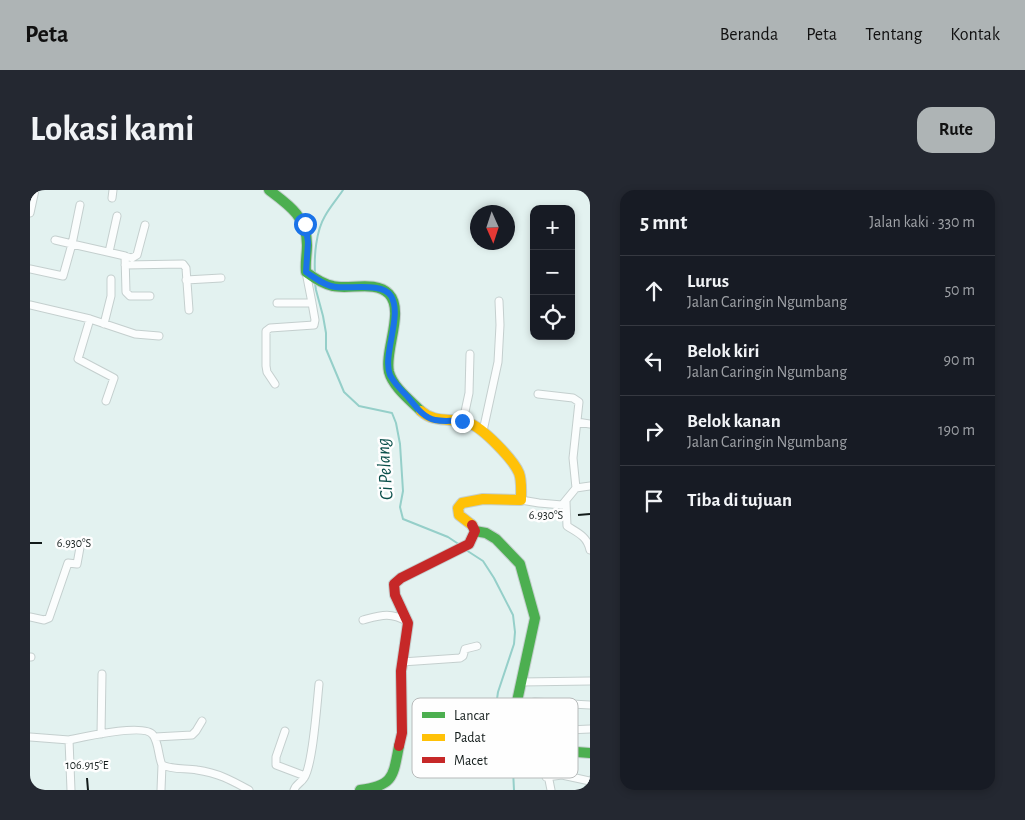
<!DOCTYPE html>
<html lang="id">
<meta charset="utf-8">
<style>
:root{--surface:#171b24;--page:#242831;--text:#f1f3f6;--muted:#9ea1a6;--line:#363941;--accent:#aeb4b5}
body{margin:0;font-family:"Alegreya Sans",sans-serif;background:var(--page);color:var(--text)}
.controls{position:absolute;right:15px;top:15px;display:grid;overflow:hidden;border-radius:10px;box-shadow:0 2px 8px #0003}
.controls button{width:45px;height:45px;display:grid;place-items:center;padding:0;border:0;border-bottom:1px solid var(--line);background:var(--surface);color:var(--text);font:25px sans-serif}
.compass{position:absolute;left:440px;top:15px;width:45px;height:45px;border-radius:50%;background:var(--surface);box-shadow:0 2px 8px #0003;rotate:177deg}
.stop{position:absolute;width:15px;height:15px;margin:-11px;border:4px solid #1a73e8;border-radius:50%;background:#fff}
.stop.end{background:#1a73e8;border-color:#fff;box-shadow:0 1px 5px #0008}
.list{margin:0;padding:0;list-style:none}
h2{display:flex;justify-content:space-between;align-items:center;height:65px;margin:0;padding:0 20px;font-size:21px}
h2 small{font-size:16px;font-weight:400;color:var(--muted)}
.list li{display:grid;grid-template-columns:32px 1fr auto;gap:15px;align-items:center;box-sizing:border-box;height:70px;padding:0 20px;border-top:1px solid var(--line)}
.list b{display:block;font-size:19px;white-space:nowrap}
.list p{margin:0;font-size:16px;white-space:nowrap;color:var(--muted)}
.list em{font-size:16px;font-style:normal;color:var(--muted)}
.icon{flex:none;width:28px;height:28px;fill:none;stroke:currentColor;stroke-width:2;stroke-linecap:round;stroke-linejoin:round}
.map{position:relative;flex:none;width:560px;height:600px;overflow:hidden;border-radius:15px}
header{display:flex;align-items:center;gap:30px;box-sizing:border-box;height:70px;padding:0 25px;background:var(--accent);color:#111}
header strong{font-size:24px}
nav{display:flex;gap:28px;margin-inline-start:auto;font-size:18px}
.intro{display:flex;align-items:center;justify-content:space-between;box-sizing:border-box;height:120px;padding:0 30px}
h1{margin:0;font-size:35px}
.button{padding:12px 22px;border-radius:15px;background:var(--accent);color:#111;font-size:18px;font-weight:700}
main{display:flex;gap:30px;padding:0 30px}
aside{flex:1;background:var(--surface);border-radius:15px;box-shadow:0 2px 8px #0003}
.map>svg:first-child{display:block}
</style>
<header>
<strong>Peta</strong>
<nav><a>Beranda</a><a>Peta</a><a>Tentang</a><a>Kontak</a></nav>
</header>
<div class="intro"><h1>Lokasi kami</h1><a class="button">Rute</a></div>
<main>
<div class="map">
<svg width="560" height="600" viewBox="0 0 560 600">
<rect width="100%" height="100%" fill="#e3f2f0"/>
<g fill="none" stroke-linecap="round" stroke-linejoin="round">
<!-- stream -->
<path stroke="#95cfc9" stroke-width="2" d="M285 83C284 66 286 41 295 26 300 17 307 9 313 0
M285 93 286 100 293 126 296 143V159L314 202 329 216 362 223 366 233 370 254 373 301 370 317 373 329 418 347 430 355
M436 360 453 371 464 388 483 425 485 442 484 454 468 502 467 509 472 558 478 567 483 580 484 600"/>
<defs>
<path id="street" d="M82 8 83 0
M0 23 5 0
M25 50 42 54 50 15
M79 62 87 26
M95 66 102 68 107 65 115 35
M95 75 153 74 156 78 159 120
M0 79 33 86 42 54 95 66 96 102 100 106H120
M156 90 191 88
M247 113H282L276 82
M0 115 60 129 105 144 129 146
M60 129 48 169 84 188 76 211
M74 134 81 106V89
M245 194 237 182 236 176V141L240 138 284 135 285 130 282 113
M508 204 543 208 549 212 543 268 546 298
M433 231 439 203 440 164
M547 232 560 234
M453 241 468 172 470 135 469 111
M491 310 509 313 532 315 546 298 560 296
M536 312 537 336C548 343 557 346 560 360
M0 427 14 430 19 428 38 373 47 374 51 352
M333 430C352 425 360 422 378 432
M0 467H1
M372 472 430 468 433 466 435 459 447 456
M491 492 560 491
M486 516 505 512 560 515
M255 541 246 567V575L275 586
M494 542 560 539
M71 544 72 484
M0 547 39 550 41 600
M125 547 162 545 166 541 172 531
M39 550C54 547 115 533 123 545 129 553 128 566 132 575 143 580 156 578 167 580 188 583 201 590 219 600
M503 564 519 590 521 600
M516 587 532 585 560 591
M131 600 132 575
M264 600C266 594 271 593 274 588 283 575 287 513 289 494"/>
<path id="fast" d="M239 0C259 15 277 27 277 55 277 64 275 73 276 82 284 88 293 94 303 96 319 100 346 90 359 104 375 121 354 161 359 182 363 197 380 210 391 221
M445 341 456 343 466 349 490 374 505 428 486 516V524L503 564 534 561 560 563
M330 600C364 596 363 586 369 556"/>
<path id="slow" d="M391 221C405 234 423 227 439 233 453 238 483 269 489 283 492 291 491 301 491 310L453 309 432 313 428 318 429 325 442 335"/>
<path id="jam" d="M369 556 372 543 371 481 378 433 365 405 364 394 371 388 439 354 445 341 442 335"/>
</defs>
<!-- street casing -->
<use href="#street" stroke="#c4cfce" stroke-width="9"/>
<!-- fast casing -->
<use href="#fast" stroke="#c4cfce" stroke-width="12"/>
<!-- slow casing -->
<use href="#slow" stroke="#c4cfce" stroke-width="12"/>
<!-- jam casing -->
<use href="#jam" stroke="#c4cfce" stroke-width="12"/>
<!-- street -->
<use href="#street" stroke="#fbfdfd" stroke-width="7"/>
<!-- fast -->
<use href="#fast" stroke="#4caf50" stroke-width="10"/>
<!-- slow -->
<use href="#slow" stroke="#ffc107" stroke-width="10"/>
<!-- jam -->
<use href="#jam" stroke="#c62828" stroke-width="10"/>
</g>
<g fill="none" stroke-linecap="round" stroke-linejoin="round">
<!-- route -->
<path stroke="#1a73e8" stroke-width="6" d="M275 34 278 52 276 82C285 88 295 96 306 97 320 99 353 92 361 106 373 125 352 165 360 185 364 193 371 200 377 206 385 215 393 228 405 230 414 232 423 230 432 231"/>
</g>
<!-- ticks -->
<path fill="none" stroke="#121b1a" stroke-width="2" d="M548 325 560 324M0 353H12M57 588 58 600"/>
<g text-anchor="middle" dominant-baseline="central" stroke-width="5" stroke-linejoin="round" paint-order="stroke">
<!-- water labels -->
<g font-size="19" font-style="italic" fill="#094f4a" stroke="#fefefe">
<text transform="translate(355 279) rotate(-94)">Ci Pelang</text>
</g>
</g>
<!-- legend -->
<rect x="382" y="508" width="166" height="80" rx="8" fill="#fefefe" stroke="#b7baba" stroke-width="1"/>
<rect x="392" y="522" width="23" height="6" fill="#4caf50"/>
<rect x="392" y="544" width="23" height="7" fill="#ffc107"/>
<rect x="392" y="567" width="23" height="6" fill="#c62828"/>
<g font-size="14" fill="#121b1a">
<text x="424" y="530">Lancar</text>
<text x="424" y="552">Padat</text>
<text x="424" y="575">Macet</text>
</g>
<g font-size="12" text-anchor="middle" fill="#121b1a" stroke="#fefefe" stroke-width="5" stroke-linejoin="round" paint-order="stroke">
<text x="516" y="329">6.930°S</text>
<text x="44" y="357">6.930°S</text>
<text x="57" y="579">106.915°E</text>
</g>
</svg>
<div class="controls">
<button>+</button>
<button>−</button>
<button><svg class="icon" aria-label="locate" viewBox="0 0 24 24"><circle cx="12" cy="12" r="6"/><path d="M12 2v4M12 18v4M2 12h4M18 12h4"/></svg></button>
</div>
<svg class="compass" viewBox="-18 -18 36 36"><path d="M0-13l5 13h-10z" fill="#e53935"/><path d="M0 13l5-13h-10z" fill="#9ea1a6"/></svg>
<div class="stop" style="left:275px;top:34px"></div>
<div class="stop end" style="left:432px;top:231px"></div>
</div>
<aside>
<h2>5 mnt<small>Jalan kaki · 330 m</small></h2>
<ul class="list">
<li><svg class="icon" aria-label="ahead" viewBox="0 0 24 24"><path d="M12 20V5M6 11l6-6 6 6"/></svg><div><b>Lurus</b><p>Jalan Caringin Ngumbang</p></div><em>50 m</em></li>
<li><svg class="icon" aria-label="left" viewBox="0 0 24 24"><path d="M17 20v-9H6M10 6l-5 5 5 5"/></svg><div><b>Belok kiri</b><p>Jalan Caringin Ngumbang</p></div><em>90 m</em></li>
<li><svg class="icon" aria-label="right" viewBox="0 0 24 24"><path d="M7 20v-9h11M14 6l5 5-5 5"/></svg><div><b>Belok kanan</b><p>Jalan Caringin Ngumbang</p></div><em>190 m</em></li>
<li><svg class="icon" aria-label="arrive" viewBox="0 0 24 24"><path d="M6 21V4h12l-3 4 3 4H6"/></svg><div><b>Tiba di tujuan</b></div></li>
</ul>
</aside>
</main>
